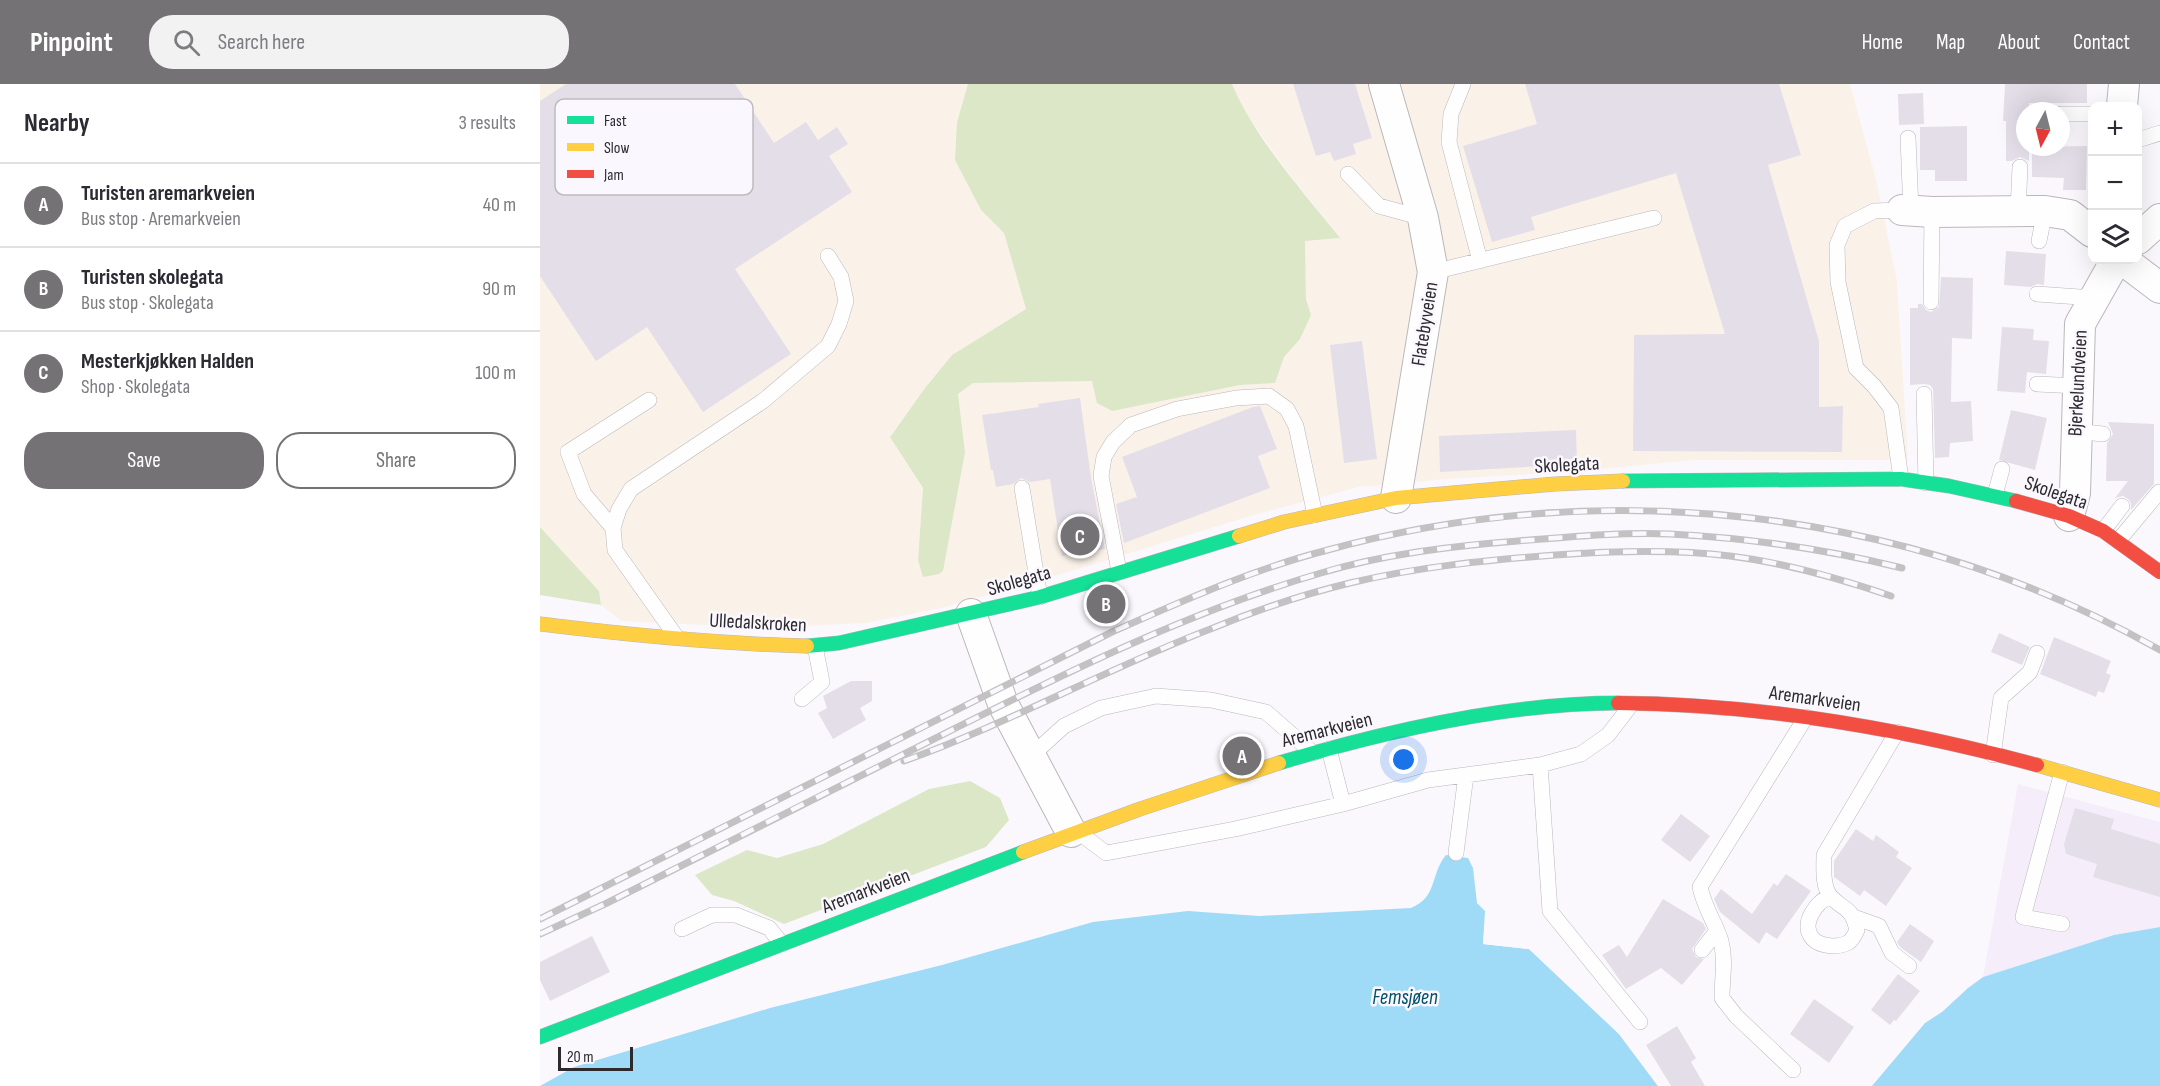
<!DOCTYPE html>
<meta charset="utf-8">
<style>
:root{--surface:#fff;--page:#f2f2f3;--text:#2b2b33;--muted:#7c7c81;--line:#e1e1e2;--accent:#757276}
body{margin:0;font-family:"Sofia Sans Condensed",sans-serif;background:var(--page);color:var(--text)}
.controls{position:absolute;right:18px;top:18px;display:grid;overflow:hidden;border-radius:12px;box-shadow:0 6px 24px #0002}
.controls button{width:54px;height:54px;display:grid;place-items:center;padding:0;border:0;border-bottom:2px solid var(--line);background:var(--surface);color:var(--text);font:30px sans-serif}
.compass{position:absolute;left:1476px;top:18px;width:54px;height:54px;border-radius:50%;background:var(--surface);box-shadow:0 6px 24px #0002;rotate:187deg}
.scale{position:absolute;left:18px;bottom:15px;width:75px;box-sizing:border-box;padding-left:6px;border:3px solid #2d2a2e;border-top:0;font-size:16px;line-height:21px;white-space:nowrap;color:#2d2a2e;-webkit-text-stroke:4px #fbf7fe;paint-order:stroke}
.you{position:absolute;left:864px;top:676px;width:21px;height:21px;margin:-15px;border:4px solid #fff;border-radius:50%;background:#1a73e8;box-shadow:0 0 0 9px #1a73e833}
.badge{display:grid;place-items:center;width:39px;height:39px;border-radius:50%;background:var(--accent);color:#fff;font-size:20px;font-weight:700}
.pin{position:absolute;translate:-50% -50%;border:3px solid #fff;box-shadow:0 2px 6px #0006}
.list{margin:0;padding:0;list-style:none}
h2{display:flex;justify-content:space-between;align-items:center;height:78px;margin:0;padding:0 24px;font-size:26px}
h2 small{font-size:20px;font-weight:400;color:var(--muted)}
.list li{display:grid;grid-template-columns:39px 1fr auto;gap:18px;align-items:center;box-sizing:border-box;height:84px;padding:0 24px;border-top:2px solid var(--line)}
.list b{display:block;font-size:22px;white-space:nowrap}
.list p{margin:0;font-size:20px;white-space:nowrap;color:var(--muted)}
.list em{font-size:20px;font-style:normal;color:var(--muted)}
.actions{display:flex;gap:12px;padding:18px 24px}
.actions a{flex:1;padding:14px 0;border:2px solid var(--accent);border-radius:24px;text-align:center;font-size:21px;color:var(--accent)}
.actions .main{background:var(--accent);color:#fff}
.icon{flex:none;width:33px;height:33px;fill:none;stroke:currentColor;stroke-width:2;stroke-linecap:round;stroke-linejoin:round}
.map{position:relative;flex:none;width:1620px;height:1002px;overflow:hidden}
header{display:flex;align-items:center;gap:36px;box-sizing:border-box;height:84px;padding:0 30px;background:var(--accent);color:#fff}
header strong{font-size:28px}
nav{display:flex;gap:33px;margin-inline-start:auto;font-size:21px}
.search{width:420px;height:54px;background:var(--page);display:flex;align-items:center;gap:15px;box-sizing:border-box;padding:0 21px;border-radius:24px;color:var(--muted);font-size:22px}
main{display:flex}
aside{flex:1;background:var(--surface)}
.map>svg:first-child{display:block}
</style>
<header>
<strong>Pinpoint</strong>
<div class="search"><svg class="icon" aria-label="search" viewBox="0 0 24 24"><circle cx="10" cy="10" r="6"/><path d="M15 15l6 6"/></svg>Search here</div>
<nav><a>Home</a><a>Map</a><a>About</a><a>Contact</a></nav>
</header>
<main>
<aside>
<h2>Nearby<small>3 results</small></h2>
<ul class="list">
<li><span class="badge">A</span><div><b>Turisten aremarkveien</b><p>Bus stop · Aremarkveien</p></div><em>40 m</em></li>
<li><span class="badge">B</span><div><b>Turisten skolegata</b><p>Bus stop · Skolegata</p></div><em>90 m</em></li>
<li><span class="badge">C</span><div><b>Mesterkjøkken Halden</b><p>Shop · Skolegata</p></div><em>100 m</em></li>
</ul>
<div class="actions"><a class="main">Save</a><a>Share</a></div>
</aside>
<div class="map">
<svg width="1620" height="1002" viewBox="0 0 1620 1002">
<rect width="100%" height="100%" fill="#fbf8fd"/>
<!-- built -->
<path fill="#f5edfa" d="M1478 700 1620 738V843L1574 851 1443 893Z"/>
<!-- industrial -->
<path fill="#faf2e9" d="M0 0H428L417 38 441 126 464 149 486 225 412 271 385 304 350 352 383 404 378 476 425 368 418 310 433 299 553 296 700 301 735 299 744 273 760 255 770 231 766 215 765 157 800 154 747 87 700 21 692 0H1310L1336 95 1357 197 1368 376H1155L1040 387 908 395 819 403 714 431 545 483 405 523 327 539 224 544 81 537 61 521 59 507 0 443Z"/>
<!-- green -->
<path fill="#dce7c7" d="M428 0H692C714 53 764 109 800 154L765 157 766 215 771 231 760 255 744 273 735 299 700 301 572 327 557 319 552 297 433 299 418 310 425 368 403 487 399 490 383 493 378 476 383 404 350 353 385 304 412 271 486 225 464 149 441 126 415 76 417 38Z
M0 443 59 507 61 521 0 511Z
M430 697 460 714 469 736 446 763 244 840 194 817 172 811 155 791 207 766 237 774 283 760 389 705Z"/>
<!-- water -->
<path fill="#9fdbf7" d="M906 771 928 774 933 784 937 819 945 827 943 860 989 865 1079 950 1118 1002H0L34 983 230 924 402 881 553 838 648 827 719 832 871 824C898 813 890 790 906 771Z
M1620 843V1002H1332L1385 939 1402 928 1428 904 1443 893 1574 851Z"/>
<!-- pier -->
<path fill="#fbf8fd" d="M944 848 947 849 946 857 991 863 1081 948 1121 1002H1118L1079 950 989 865 943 860Z"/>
<!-- building -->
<path fill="#e4dee8" d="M26 0H195L234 59 266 38 278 56 297 43 308 60 289 72 312 108 195 185 251 270 163 328 107 243 56 277 0 192V17Z
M753 0H815L832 54 813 60 816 70 794 77 790 68 776 72Z
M985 0H1239L1261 71 1228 81 1279 257V323L1303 322 1302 368 1093 367 1094 251 1185 250 1136 89 991 133 995 146 952 158 923 62 997 40Z
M1465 0H1547V19H1489V27H1485V63H1489V77L1480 73 1472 77H1466V37H1463Z
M1383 9 1384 40 1359 41 1358 10Z
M1427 42V97H1395V86H1380V43Z
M1547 62 1546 106H1523L1524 94 1492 93V63Z
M1466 167 1506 170 1504 201 1497 200 1491 203 1464 201Z
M1401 193 1433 194 1432 255 1412 254 1411 318 1431 317 1433 357 1410 359 1409 373 1395 374 1393 305 1390 301 1384 300 1370 301V224H1378V220H1382L1386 226 1391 228 1399 223Z
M1462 243 1494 245 1493 256 1509 257 1506 290 1487 288 1485 309 1457 307Z
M822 257 837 375 804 379 790 261Z
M540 314 551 394 565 465 522 472 510 395 490 398 481 394 473 400 456 403 453 386H451L442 331 499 323 498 320Z
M720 322 737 365 718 372 730 404 584 459 576 420 597 413 582 373 713 323Z
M1471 326 1507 334 1495 386 1459 376Z
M1568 338 1614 340V400L1591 426V419L1588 415 1583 412 1575 414 1588 397H1566L1567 359 1573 350Z
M1036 346 1037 380 900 388 899 352Z
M1459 549 1490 563 1482 581 1451 568Z
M1514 553 1571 577 1566 589 1571 591 1564 609 1558 607 1556 613 1500 590Z
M311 597H332V617L320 624 326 636 293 655 278 629 287 624 283 612Z
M1535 724 1574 735 1571 745 1620 760V813L1553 793 1557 780 1526 770 1524 760Z
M1141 730 1170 752 1150 778 1121 756Z
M1316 745 1333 757 1336 751 1359 768 1356 773 1372 784 1346 822 1324 806 1320 812 1294 793V777Z
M1246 790 1271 807 1237 855 1226 848 1219 860 1180 828 1174 815 1181 805 1212 830 1234 799 1237 802Z
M1123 815 1163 839 1166 845 1152 865 1156 873 1164 875 1142 901 1121 884 1086 905 1062 871 1079 861 1087 873Z
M1370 840 1394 857 1381 878 1360 863 1357 858Z
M52 852 70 888 10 917 0 896V878Z
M1358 890 1380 907 1356 937 1354 936 1350 941 1331 926Z
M1274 915 1314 943 1289 979 1250 950Z
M1137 942 1156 974 1151 978 1165 1002H1131L1106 961Z"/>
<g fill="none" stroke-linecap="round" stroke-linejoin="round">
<defs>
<path id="lane" d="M923 0 911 30 909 58 940 177
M1521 30H1552
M1368 54 1371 127
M1598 56 1620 49
M808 90 839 122 883 134
M1478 127 1480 83
M1499 157 1505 127
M893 188 1114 134
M1497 210 1554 214
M1391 218 1392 128
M1497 300 1537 302
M1384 310 1386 399
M1535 347 1563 350
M1361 395 1351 324 1334 302 1316 284 1298 198 1297 161 1305 142 1334 127 1362 126
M482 404 500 513
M1455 411 1462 385
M73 444 44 410 28 368 109 316
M1563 447 1582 422
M1578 457 1619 408
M579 487 561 392 564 373 573 358 591 341 637 325 696 314 729 312 747 325 756 342 775 431
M135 551 75 466 73 444 79 425 91 405 223 317 288 262 299 240 306 217 301 193 288 172
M262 615 282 598 275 562
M789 665 803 720
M1453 671 1461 614 1490 588 1497 569
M491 672 524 642 561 624 616 612 671 616 726 628 773 669
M1000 681 1010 827 1100 938
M1522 688 1483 833 1522 840
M537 747 566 769 695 745 803 720 888 696 1000 681 1041 670 1068 651 1091 621
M916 769 926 691
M1290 812C1277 818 1259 840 1273 855 1281 863 1299 864 1309 858 1313 855 1315 850 1317 846 1311 822 1306 828 1291 813 1282 803 1284 783 1284 771L1357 648
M1314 833 1339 842 1352 869 1369 882
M142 845 172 831H196L229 844 242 860
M1162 866 1177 847
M1253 986 1196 932 1182 914C1182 894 1186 876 1181 857 1175 838 1164 823 1160 803L1266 633"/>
<path id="street" d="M844 0 883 134 893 188 856 414
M1582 22 1584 0
M1362 126 1392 128 1505 127 1530 131 1552 148
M1598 155 1620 135
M1583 176 1620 204
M1529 432 1535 409 1540 240 1576 176
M431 530 463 620 531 748"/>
<path id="fast" d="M1083 397 1361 395 1409 402 1476 417
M267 562 299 559 500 513 699 452
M739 679C846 647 966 619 1078 619
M0 953 483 768"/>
<path id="slow" d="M699 452 744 438 856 414 1015 400 1083 397
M0 540C89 551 178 560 267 562
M1497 681 1620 716
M483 768 600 725 739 679"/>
<path id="jam" d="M1476 417 1529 432 1563 447 1620 488
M1078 619C1221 620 1360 644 1497 681"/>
</defs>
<!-- lane casing -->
<use href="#lane" stroke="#bab7bb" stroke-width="16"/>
<!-- street casing -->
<use href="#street" stroke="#bab7bb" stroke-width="32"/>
<!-- fast casing -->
<use href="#fast" stroke="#bab7bb" stroke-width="15"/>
<!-- slow casing -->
<use href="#slow" stroke="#bab7bb" stroke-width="15"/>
<!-- jam casing -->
<use href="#jam" stroke="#bab7bb" stroke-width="15"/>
<!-- lane -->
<use href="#lane" stroke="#fefeff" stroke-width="15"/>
<!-- street -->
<use href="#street" stroke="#fefeff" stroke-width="30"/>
<!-- fast -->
<use href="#fast" stroke="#16e098" stroke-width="14"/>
<!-- slow -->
<use href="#slow" stroke="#ffcf43" stroke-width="14"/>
<!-- jam -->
<use href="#jam" stroke="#f24e42" stroke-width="14"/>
<defs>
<path id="rail" d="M364 677C470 639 568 584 673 544 717 526 764 510 810 499 877 483 946 476 1015 471 1073 467 1133 465 1190 472 1246 479 1298 494 1351 512
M0 835 574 547C643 517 711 486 784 467 1063 390 1367 423 1620 566
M0 850 67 819C174 765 281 711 388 658 515 594 644 529 781 489 844 470 912 462 978 457 1028 453 1079 448 1130 450 1208 454 1286 465 1362 484"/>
</defs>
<!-- rail casing -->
<use href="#rail" stroke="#c2c2c2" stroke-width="7"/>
<!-- rail -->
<use href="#rail" stroke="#fbf7fe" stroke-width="4.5" stroke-dasharray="14" stroke-linecap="butt"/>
</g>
<g text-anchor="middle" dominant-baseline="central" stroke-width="5" stroke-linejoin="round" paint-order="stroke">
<!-- street labels -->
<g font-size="20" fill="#2d2a2e" stroke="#fbf7fe">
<text transform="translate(885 240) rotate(-81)">Flatebyveien</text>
<text transform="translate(1538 299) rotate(-87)">Bjerkelundveien</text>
<text transform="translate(1027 381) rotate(-3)">Skolegata</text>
<text transform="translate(1516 409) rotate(19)">Skolegata</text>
<text transform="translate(479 497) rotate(-16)">Skolegata</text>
<text transform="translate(218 539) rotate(3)">Ulledalskroken</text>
<text transform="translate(1275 615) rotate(8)">Aremarkveien</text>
<text transform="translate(787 646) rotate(-14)">Aremarkveien</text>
<text transform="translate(326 807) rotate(-21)">Aremarkveien</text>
</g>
<!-- water labels -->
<g font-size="21" font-style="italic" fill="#03506a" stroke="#fbf7fe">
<text x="865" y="913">Femsjøen</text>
</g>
</g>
<!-- legend -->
<rect x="15" y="15" width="198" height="96" rx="9" fill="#fbf7fe" stroke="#bdbac0" stroke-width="1.5"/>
<rect x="27" y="32" width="27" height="8" fill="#16e098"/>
<rect x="27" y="59" width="27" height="8" fill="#ffcf43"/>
<rect x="27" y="86" width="27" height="8" fill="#f24e42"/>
<g font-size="16" fill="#2d2a2e">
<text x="64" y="42">Fast</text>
<text x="64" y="69">Slow</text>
<text x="64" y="96">Jam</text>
</g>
</svg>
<div class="controls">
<button>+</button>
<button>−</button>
<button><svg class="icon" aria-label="layers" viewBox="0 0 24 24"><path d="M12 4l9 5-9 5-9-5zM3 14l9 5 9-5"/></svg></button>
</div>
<svg class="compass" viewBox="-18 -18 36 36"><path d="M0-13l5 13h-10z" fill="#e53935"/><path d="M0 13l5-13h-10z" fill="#7c7c81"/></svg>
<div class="scale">20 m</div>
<div class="you"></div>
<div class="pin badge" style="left:702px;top:672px">A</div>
<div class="pin badge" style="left:566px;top:520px">B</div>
<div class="pin badge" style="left:540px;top:452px">C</div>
</div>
</main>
